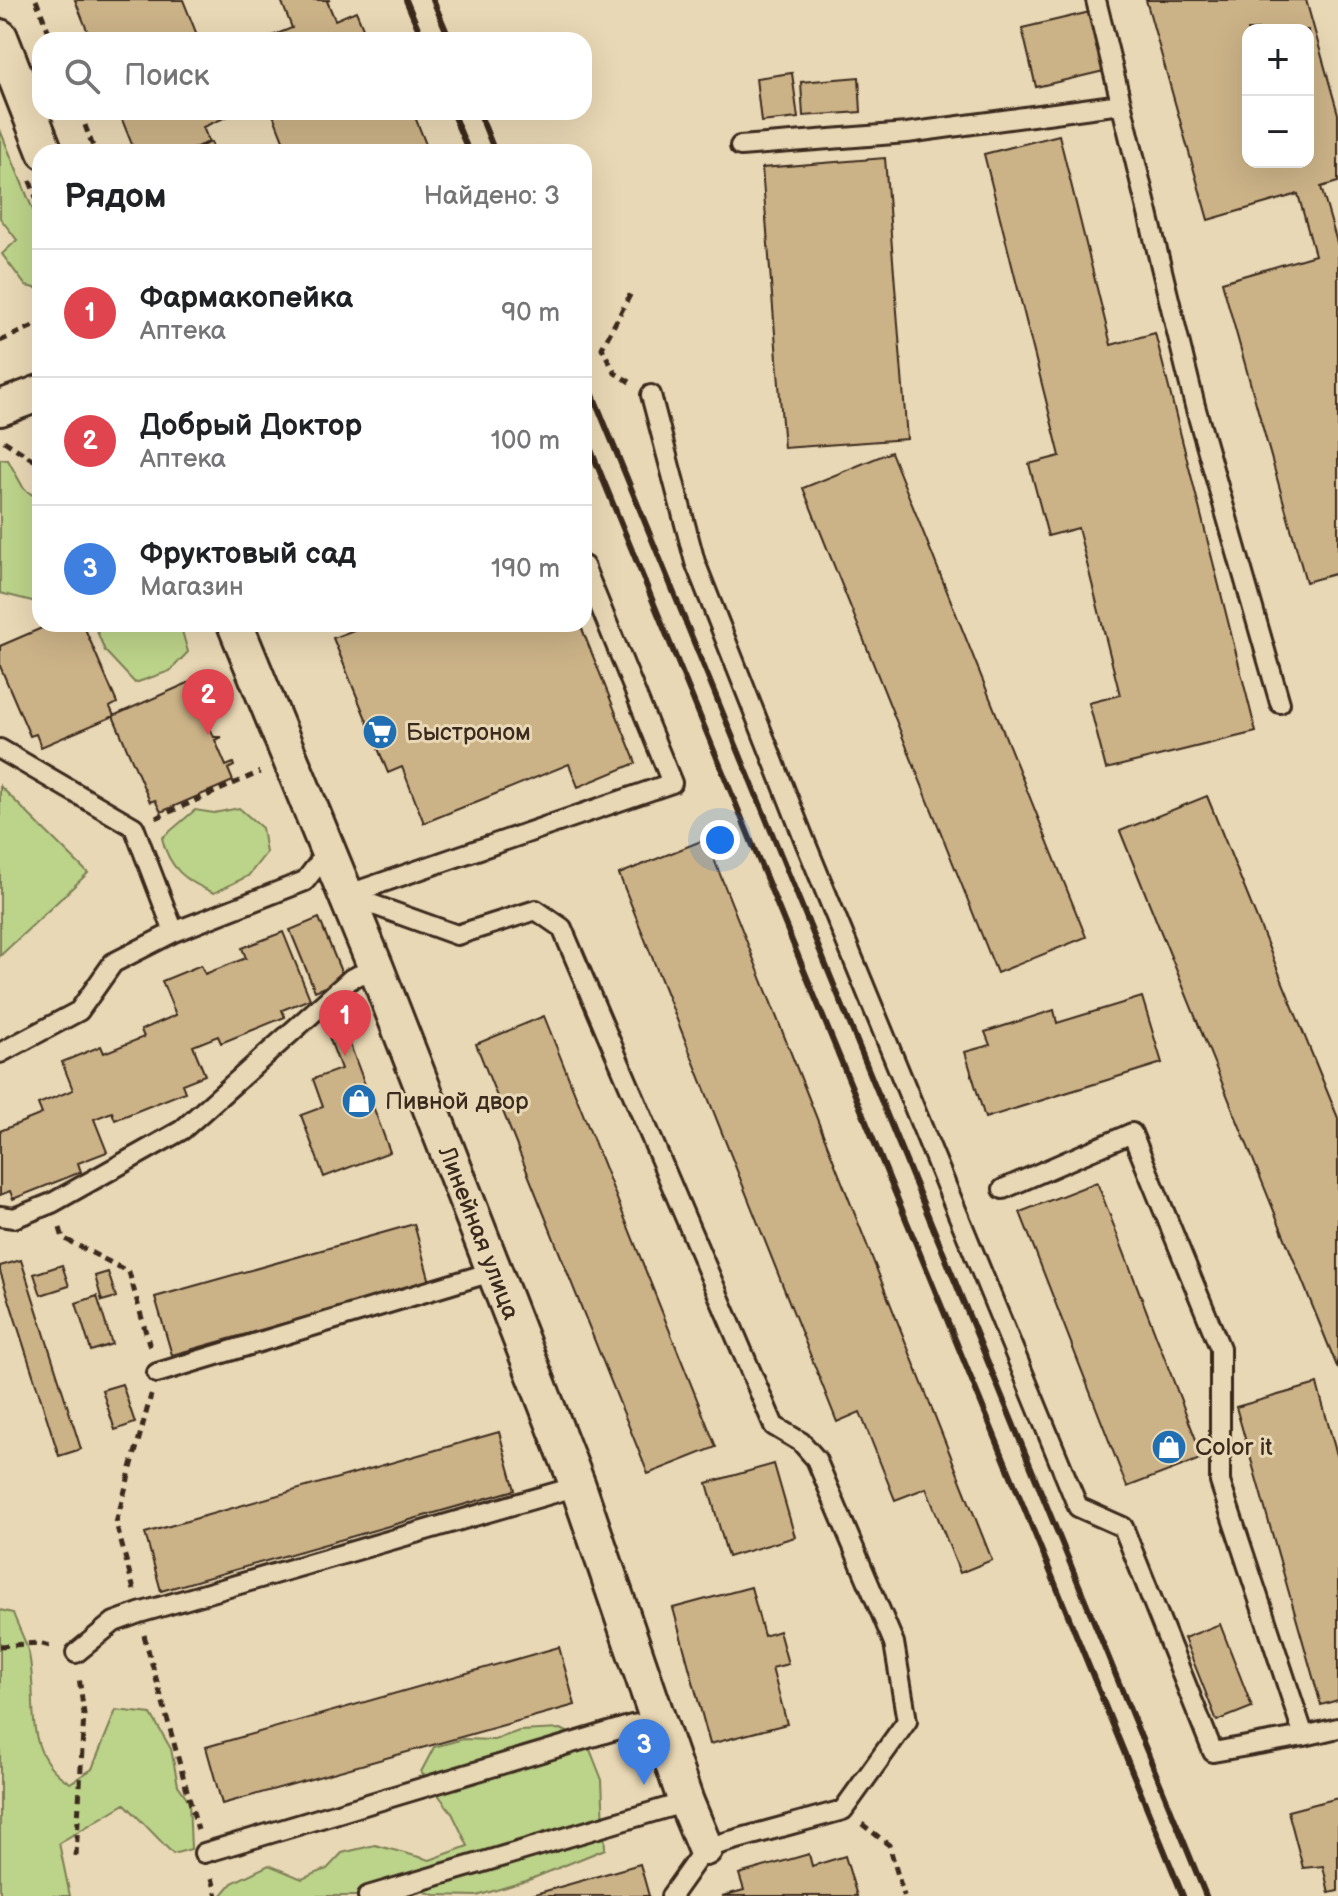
<!DOCTYPE html>
<html lang="ru">
<meta charset="utf-8">
<style>
:root{--surface:#fff;--page:#f2f2f2;--text:#202124;--muted:#757577;--line:#e0e0e0;--accent:#111827}
body{margin:0;font-family:"Balsamiq Sans",sans-serif;background:var(--page);color:var(--text)}
.controls{position:absolute;right:24px;top:24px;display:grid;overflow:hidden;border-radius:16px;box-shadow:0 8px 32px #0002}
.controls button{width:72px;height:72px;display:grid;place-items:center;padding:0;border:0;border-bottom:2px solid var(--line);background:var(--surface);color:var(--text);font:40px sans-serif}
.you{position:absolute;left:720px;top:840px;width:28px;height:28px;margin:-20px;border:6px solid #fff;border-radius:50%;background:#1a73e8;box-shadow:0 0 0 12px #1a73e833}
.badge{display:grid;place-items:center;width:52px;height:52px;border-radius:50%;background:var(--accent);color:#fff;font-size:26px;font-weight:700}
.pin{position:absolute;translate:-50% -66px;filter:drop-shadow(0 2px 4px #0008)}
.pin::after{content:'';position:absolute;top:42px;width:28px;height:24px;background:inherit;clip-path:polygon(0 0,100% 0,50% 100%)}
.list{margin:0;padding:0;list-style:none}
h2{display:flex;justify-content:space-between;align-items:center;height:104px;margin:0;padding:0 32px;font-size:34px}
h2 small{font-size:26px;font-weight:400;color:var(--muted)}
.list li{display:grid;grid-template-columns:52px 1fr auto;gap:24px;align-items:center;box-sizing:border-box;height:128px;padding:0 32px;border-top:2px solid var(--line)}
.list b{display:block;font-size:30px;white-space:nowrap}
.list p{margin:0;font-size:26px;white-space:nowrap;color:var(--muted)}
.list em{font-size:26px;font-style:normal;color:var(--muted)}
.icon{flex:none;width:44px;height:44px;fill:none;stroke:currentColor;stroke-width:2;stroke-linecap:round;stroke-linejoin:round}
.map{position:relative;flex:none;width:1338px;height:1896px;overflow:hidden}
.search{position:absolute;background:var(--surface);box-shadow:0 8px 32px #0002;left:32px;top:32px;width:560px;height:88px;display:flex;align-items:center;gap:20px;box-sizing:border-box;padding:0 28px;border-radius:24px;color:var(--muted);font-size:30px}
.panel{position:absolute;background:var(--surface);box-shadow:0 8px 32px #0002;left:32px;top:144px;width:560px;height:488px;border-radius:24px}
.map>svg:first-child{display:block}
</style>
<div class="map">
<svg width="1338" height="1896" viewBox="0 0 1338 1896">
<rect width="100%" height="100%" fill="#e9d8b5"/>
<filter id="ink" filterUnits="userSpaceOnUse"><feTurbulence type="fractalNoise" baseFrequency=".0125" numOctaves="2"/><feDisplacementMap in="SourceGraphic" scale="16" xChannelSelector="R" yChannelSelector="G"/><feConvolveMatrix kernelMatrix="1 2 1 2 8 2 1 2 1" color-interpolation-filters="sRGB"/></filter>
<g filter="url(#ink)">
<!-- green -->
<path fill="#bcd38a" stroke="#7c7e54" stroke-width="2" d="M0 130 40 227V289L26 286 2 254 17 240 0 218Z
M0 459 8 460 24 489 40 500V603L0 593Z
M94 624H180L188 652 170 671 135 683 105 651Z
M0 786 88 873 0 956Z
M239 808 262 828 266 853 248 876 214 893C186 881 169 869 162 838L195 810 214 813Z
M0 1610 13 1613C18 1627 26 1641 29 1654 39 1704 20 1752 70 1783L92 1769 116 1710 151 1714 171 1749 178 1785 189 1801 191 1849 173 1854 125 1804 59 1843 70 1896H0Z
M561 1729 587 1742 602 1780 605 1849 526 1881 477 1896 435 1895 407 1886 365 1896H221L232 1883 269 1865 302 1879 327 1869 342 1853 375 1845 430 1860 468 1846 452 1813 421 1772 434 1747 463 1739 494 1740 519 1731Z"/>
<!-- building -->
<path fill="#cbb287" stroke="#3b2a1e" stroke-width="2" fill-rule="evenodd" d="M75 0H183L199 40H91Z
M281 0H330L327 1 335 20 356 11 368 40H262L292 28Z
M1146 0H1306L1338 114V182L1321 187 1338 246V573L1306 582 1222 282 1315 255 1298 194 1208 220ZM1248 30H1308V162H1248Z
M1090 12 1104 71 1036 87 1022 28Z
M792 73 798 118 761 122 756 78Z
M859 77 861 112 803 116 801 82Z
M119 112H228L229 116 203 127 209 142 184 152H135Z
M272 112H372L373 116 384 112H413L429 152H269L285 145Z
M1059 135 1111 345 1155 333 1256 732 1106 769 1089 703 1120 695 1078 528 1048 536 1029 464 1060 456 984 154Z
M211 142 215 152H187Z
M885 158 907 439 784 448 762 168Z
M891 452 1086 937 997 973 803 488Z
M51 624H83L117 703 110 707 114 716 41 747 36 734 30 736 0 666V646Z
M369 624H580L636 763 578 787 569 764 424 823 402 767 388 773 333 638Z
M197 679 192 683 202 709H210L203 712 214 737H222L215 740 226 766 233 763 234 766 228 769 233 781 161 812 155 800 150 802 113 716Z
M1207 796 1338 1118V1369L1120 831Z
M706 839 992 1560 960 1573 926 1488 895 1500 860 1412 837 1422 619 874Z
M319 918 344 979 315 991 290 930Z
M283 932 310 999 282 1010 285 1017 221 1043 218 1036 193 1046 205 1075 182 1084 185 1092 115 1120 112 1112 94 1119 107 1152 78 1163 81 1172 13 1199 10 1191 0 1195V1131L42 1114 38 1104 73 1090 62 1062 101 1046 104 1053 144 1037 141 1030 176 1015 162 981 201 965 205 974 246 958 242 948Z
M1142 997 1162 1063 985 1118 965 1052 990 1045 985 1032 1054 1010 1057 1023Z
M544 1016 716 1447 648 1474 476 1044Z
M345 1031 390 1152 324 1177 301 1115 323 1107 313 1079 341 1069 329 1037Z
M1097 1182 1203 1458 1127 1487 1020 1212Z
M414 1224 430 1282 172 1355 155 1297Z
M21 1260 81 1449 59 1456 0 1271V1266Z
M62 1265 69 1286 41 1295 34 1274Z
M108 1272 116 1297 102 1301 95 1276Z
M97 1296 112 1344 91 1351 76 1303Z
M122 1384 135 1423 115 1430 102 1390Z
M1317 1384 1338 1459V1700L1321 1705 1236 1407Z
M499 1432 515 1490 161 1591 145 1533Z
M774 1464 795 1537 728 1557 707 1483Z
M751 1587 764 1636 779 1631 788 1664 772 1668 787 1724 710 1744 673 1608Z
M1220 1624 1252 1707 1217 1721 1184 1638Z
M559 1647 575 1705 222 1804 206 1747Z
M1338 1798V1891L1329 1893 1323 1866 1303 1868 1288 1811Z
M809 1854 812 1866 845 1856 857 1896H722L744 1890 739 1874Z
M640 1864 649 1896H528Z"/>
<g fill="none" stroke-linecap="round" stroke-linejoin="round">
<defs>
<path id="lane" d="M1096 0 1195 406 1280 703
M740 146 907 133 1121 104
M651 395 695 562 806 844 1078 1507 1123 1527 1213 1752 1304 1736
M0 749 134 827 174 932
M346 895 457 935 536 910 562 928 774 1426 801 1442 816 1459 894 1643 907 1721 843 1810 705 1848 671 1896
M346 895 672 783 584 566
M0 1053 79 1011 113 963 174 932 305 881 328 851
M1003 1189 1132 1133 1220 1348V1482L1304 1736 1338 1728
M0 1216 14 1218 52 1203 182 1130 352 978 376 968
M157 1373 495 1271
M76 1653 114 1622 139 1613 578 1486
M204 1853 632 1725 658 1722
M368 1896 686 1802"/>
<g id="street">
<path d="M0 37 45 152"/>
<path d="M0 408 40 393"/>
<path id="s1" d="M235 624 376 968 578 1486 686 1802 705 1848"/>
</g>
</defs>
<!-- lane casing -->
<use href="#lane" stroke="#3b2a1e" stroke-width="24"/>
<!-- street casing -->
<use href="#street" stroke="#3b2a1e" stroke-width="40"/>
<!-- path -->
<path stroke="#3b2a1e" stroke-width="5" stroke-dasharray="8 6" stroke-linecap="butt" d="M36 0 52 40
M80 112 95 152
M30 181 40 208
M0 341 40 323
M630 382 615 373 602 348 631 293
M4 441 40 464
M156 818 260 772
M60 1228 63 1238 129 1272 151 1351
M134 1590 116 1523 151 1395
M144 1635 198 1830
M0 1646 38 1643 55 1647
M862 1824 889 1845 904 1896
M76 1856 84 1714 79 1677
M212 1878 217 1896"/>
<!-- lane -->
<use href="#lane" stroke="#e9d8b5" stroke-width="18"/>
<!-- street -->
<use href="#street" stroke="#e9d8b5" stroke-width="34"/>
<!-- rail -->
<path stroke="#3b2a1e" stroke-width="6" d="M406 0 423 40
M433 0 450 40
M452 112 469 152
M479 112 495 152
M584 373 1206 1896
M584 433 1183 1896"/>
</g>
</g>
<!-- icons -->
<defs>
<symbol id="supermarket-disc" viewBox="-11 -11 22 22"><circle r="9.5" fill="#1f6fb2" stroke="#e9d8b5"/><path d="M-6-5.5h2.5l.6 2H6L4.5 2H-2.5L-4.4-4H-6ZM-1.5 3.2a1.3 1.3 0 1 0 .1 0ZM3 3.2a1.3 1.3 0 1 0 .1 0Z" fill="#fff"/></symbol>
<symbol id="shop-disc" viewBox="-11 -11 22 22"><circle r="9.5" fill="#1f6fb2" stroke="#e9d8b5"/><path d="M-5-2.5h2.3a2.7 3.5 0 0 1 5.4 0H5L5.5 6h-11ZM-1.5-2.5h3a1.5 2.3 0 0 0-3 0Z" fill="#fff"/></symbol>
</defs>
<g fill-rule="evenodd">
<use href="#supermarket-disc" x="360" y="712" width="40" height="40"/>
<use href="#shop-disc" x="339" y="1081" width="40" height="40"/>
<use href="#shop-disc" x="1149" y="1427" width="40" height="40"/>
</g>
<g text-anchor="middle" dominant-baseline="central" stroke-width="6" stroke-linejoin="round" paint-order="stroke">
<!-- poi labels -->
<g font-size="24" fill="#3b2a1e" stroke="#e9d8b5" text-anchor="start">
<text x="406" y="732">Быстроном</text>
<text x="385" y="1101">Пивной двор</text>
<text x="1195" y="1447">Color it</text>
</g>
<!-- street labels -->
<g font-size="24" fill="#3b2a1e" stroke="#e9d8b5">
<text stroke="none"><textPath href="#s1" startOffset="656">Линейная улица</textPath></text>
</g>
</g>
</svg>
<div class="controls">
<button>+</button>
<button>−</button>
</div>
<div class="you"></div>
<div class="pin badge" style="left:345px;top:1056px;background:#e0444e">1</div>
<div class="pin badge" style="left:208px;top:735px;background:#e0444e">2</div>
<div class="pin badge" style="left:644px;top:1785px;background:#3f7fe0">3</div>
<div class="search"><svg class="icon" aria-label="search" viewBox="0 0 24 24"><circle cx="10" cy="10" r="6"/><path d="M15 15l6 6"/></svg>Поиск</div>
<section class="panel">
<h2>Рядом<small>Найдено: 3</small></h2>
<ul class="list">
<li><span class="badge" style="background:#e0444e">1</span><div><b>Фармакопейка</b><p>Аптека</p></div><em>90 m</em></li>
<li><span class="badge" style="background:#e0444e">2</span><div><b>Добрый Доктор</b><p>Аптека</p></div><em>100 m</em></li>
<li><span class="badge" style="background:#3f7fe0">3</span><div><b>Фруктовый сад</b><p>Магазин</p></div><em>190 m</em></li>
</ul>
</section>
</div>
